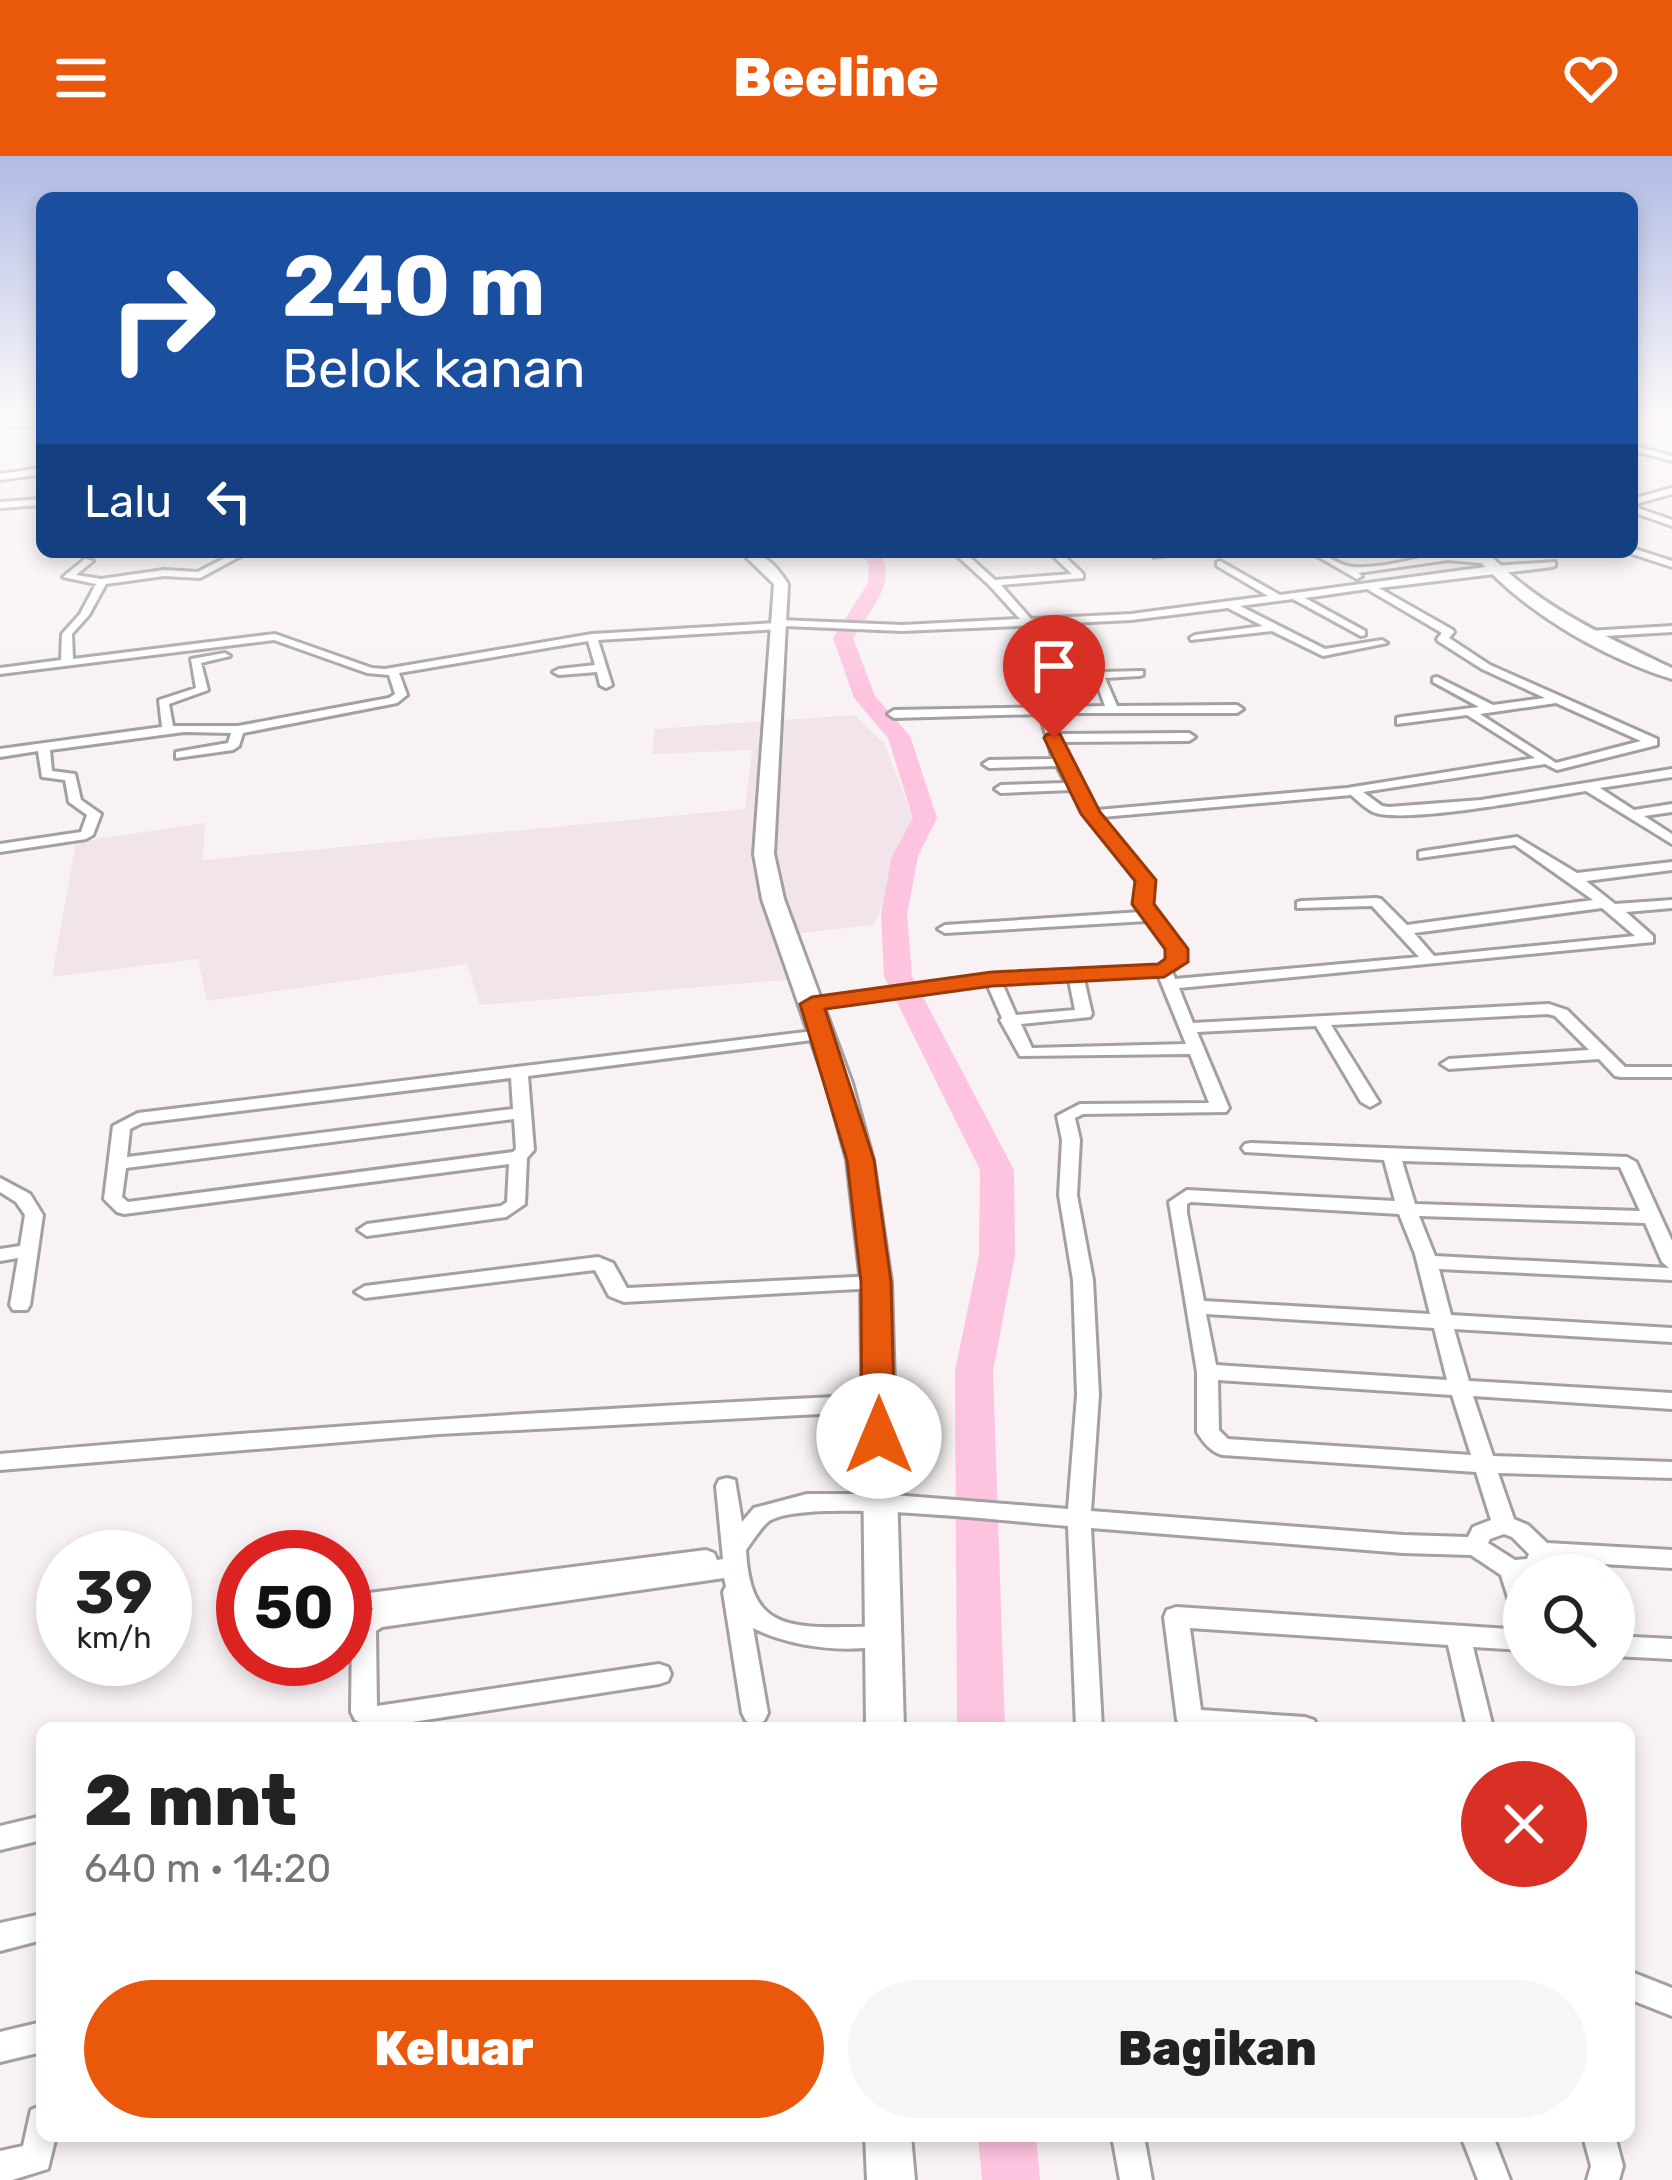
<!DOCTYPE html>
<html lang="id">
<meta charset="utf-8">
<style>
:root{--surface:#fff;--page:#f6f6f6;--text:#222;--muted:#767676;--accent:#ea580c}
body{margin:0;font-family:Rubik,sans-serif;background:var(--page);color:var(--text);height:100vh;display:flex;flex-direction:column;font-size:45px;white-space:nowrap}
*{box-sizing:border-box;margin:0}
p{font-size:39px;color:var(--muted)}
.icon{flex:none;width:66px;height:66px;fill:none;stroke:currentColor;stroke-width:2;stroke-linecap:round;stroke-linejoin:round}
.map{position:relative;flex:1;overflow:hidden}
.side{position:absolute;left:36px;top:1566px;width:1599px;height:420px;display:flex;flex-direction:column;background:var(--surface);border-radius:18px;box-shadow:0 6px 18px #0003}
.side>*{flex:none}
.banner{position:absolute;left:36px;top:36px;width:1602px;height:366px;border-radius:18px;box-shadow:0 6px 18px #0003;background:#1a4fa0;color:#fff;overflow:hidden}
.buttons{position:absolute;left:1503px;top:1398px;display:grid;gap:24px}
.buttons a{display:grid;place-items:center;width:132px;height:132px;border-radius:50%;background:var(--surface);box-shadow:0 6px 18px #0003;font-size:60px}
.speed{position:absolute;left:36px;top:1374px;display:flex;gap:24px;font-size:60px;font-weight:700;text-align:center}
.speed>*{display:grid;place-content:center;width:156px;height:156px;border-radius:50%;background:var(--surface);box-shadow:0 6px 18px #0003;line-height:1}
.speed small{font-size:30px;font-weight:400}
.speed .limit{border:18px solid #d22;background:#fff;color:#111}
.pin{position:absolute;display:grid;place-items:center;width:102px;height:102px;color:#fff;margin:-123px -51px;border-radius:50% 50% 50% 0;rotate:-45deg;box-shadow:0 0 12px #0007}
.pin .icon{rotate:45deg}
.me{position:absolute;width:132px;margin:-66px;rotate:0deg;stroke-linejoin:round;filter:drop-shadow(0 0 9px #0008)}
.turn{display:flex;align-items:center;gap:42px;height:252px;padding:0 48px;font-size:54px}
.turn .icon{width:156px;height:156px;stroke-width:2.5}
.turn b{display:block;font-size:84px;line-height:102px}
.then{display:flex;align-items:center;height:114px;padding:0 48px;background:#0003;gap:24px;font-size:45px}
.round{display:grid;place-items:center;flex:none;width:126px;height:126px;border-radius:63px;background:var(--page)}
.headline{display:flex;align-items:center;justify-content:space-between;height:204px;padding:0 48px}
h1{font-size:72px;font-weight:800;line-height:90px}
.cta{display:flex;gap:24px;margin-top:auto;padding:24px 48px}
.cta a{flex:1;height:138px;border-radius:72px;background:var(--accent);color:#fff;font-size:48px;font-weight:800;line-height:138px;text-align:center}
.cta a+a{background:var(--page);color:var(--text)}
header{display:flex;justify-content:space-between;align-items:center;height:156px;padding:0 48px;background:var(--accent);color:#fff;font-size:54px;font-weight:800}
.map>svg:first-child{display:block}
.built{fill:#f1e4ea}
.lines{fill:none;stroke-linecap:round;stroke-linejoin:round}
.river{fill:#fdc3df;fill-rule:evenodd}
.street-casing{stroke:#a49fa1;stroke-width:6}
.secondary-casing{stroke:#a49fa1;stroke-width:6}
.street{fill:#fff;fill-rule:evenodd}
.secondary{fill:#fff;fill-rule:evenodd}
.route{fill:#ea580c;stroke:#983908;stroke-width:3}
</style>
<header><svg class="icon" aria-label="menu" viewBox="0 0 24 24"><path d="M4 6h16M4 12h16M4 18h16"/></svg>Beeline<svg class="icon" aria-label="heart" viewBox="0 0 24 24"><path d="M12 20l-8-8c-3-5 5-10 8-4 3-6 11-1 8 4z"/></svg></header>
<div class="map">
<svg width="1672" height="2024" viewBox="0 0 1672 2024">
<rect width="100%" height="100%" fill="#f8f2f5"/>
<path class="built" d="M854,559L884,587L916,668L874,769L772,780L787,824L480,849L467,808L207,845L198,803L52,821L76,686L205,667L203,704L745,653L752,594L653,598L654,573Z"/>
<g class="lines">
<g class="river">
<path d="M859,396H878C901,422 868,457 853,482L875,540L910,580L937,662L918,700L907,758L912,820L1014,1014L1015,1099L993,1215L1005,1572H957L955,1215L979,1099L980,1014L884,820L881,758L892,700L913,662L888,582L854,542L833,482L868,427L869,408Z"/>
<path d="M978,1980H1036L1040,2024H982Z"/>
</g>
<defs>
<g id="street">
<path d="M42,267V271L8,270L12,268Z"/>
<path d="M1632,289L1672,300V305L1632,294Z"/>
<path d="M42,312V318L0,324V318Z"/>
<path d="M1672,332V338L1632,349V343Z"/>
<path d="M42,343V349L0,352V346Z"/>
<path d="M1632,350L1672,364V370L1632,356Z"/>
<path d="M1632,392L1672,405V411L1629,397Z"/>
<path d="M236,396H248L200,422L164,420L106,428L89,459L72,478L73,503L275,478L372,512L385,513L592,478L775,467L780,464L902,469L1020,463L989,429L953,396H964L995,424L1072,418L1049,396H1060L1083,418V422L1001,429L1031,463L1131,458L1268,440L1217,410V406L1220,405L1280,439L1493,410L1555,406V410L1552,411L1379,432L1453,474L1454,476L1449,482L1490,509L1657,583V589L1557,614L1545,608L1363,636L1382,650L1389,651L1481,644L1672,613V621L1600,632L1634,654L1672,648V656L1644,660L1672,678V688L1586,635C1548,641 1402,669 1373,656C1365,652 1357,644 1351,639L1102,661L1153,724L1150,749L1183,793L1184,806L1172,815L1175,823L1419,801L1372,750L1297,752V746L1302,745L1376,742L1381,743L1407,769L1593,744L1515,689L1419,702V696L1424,695L1517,681L1577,717L1672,706V714L1586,725L1615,748L1672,744V752L1626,756L1653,780V786L1179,832L1193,867L1549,848L1567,854L1625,911H1672V921H1621L1615,920L1599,903L1449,913L1441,908L1449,903L1589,894L1555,860L1548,858L1331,869L1379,946L1370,951L1361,946L1316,870L1197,876L1229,952L1226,956L1083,958L1075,962L1080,984L1077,1039L1093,1124L1099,1239L1091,1355L1403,1379L1468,1381L1473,1371L1491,1364L1476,1316L1222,1299C1211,1296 1203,1286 1197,1276V1216L1169,1046L1187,1034L1395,1045L1384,1004L1245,996L1242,992L1245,988L1251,987L1627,1001L1636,1006L1672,1085V1124L1439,1113L1451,1159L1672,1172V1186L1454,1173L1469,1225L1672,1237V1253L1473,1240L1493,1300L1672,1306V1322L1498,1317L1514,1363L1528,1369L1547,1387L1672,1394V1412L1549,1405L1543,1418L1524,1419V1467L1515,1464L1501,1419L1471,1399L1403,1397L1091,1372L1102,1572H1076L1068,1370C1014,1366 807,1341 769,1365C761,1371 752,1386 746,1394C750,1471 785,1472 853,1471C866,1471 879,1469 892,1473L895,1480L892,1487C851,1499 791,1491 753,1472L768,1557L764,1565L755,1568L746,1565L742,1557L723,1436L726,1430L724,1422L382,1471L376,1475L377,1550L659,1508L668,1511L671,1518L668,1525L659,1528L373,1572L355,1564L351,1556L352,1471L355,1464L374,1453L369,1451L365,1444L369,1437L706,1394L714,1397L717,1404L723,1403L716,1330L719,1324L727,1322L735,1324L742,1366L754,1352L807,1338H881L1068,1353L1077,1239L1073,1124L1059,1039L1062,984L1057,960L1080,948L1209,947L1190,898L1020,900L1000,864L1002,862L987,828L812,853L804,848L812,843L992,818L1160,810L1168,804L1169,793L1147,765L945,777L938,773L945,769L1141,756L1136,749L1139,724L1086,661L1071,634L1001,637L995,633L1001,629L1066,627L1057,610L989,612L983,608L989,604L1053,603L1040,558L894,562L888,558L894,554L1105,550L1096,525L1039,469L902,475L785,470L780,473L598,484L612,529L606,532L600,529L597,516L559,519L553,516L559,513L595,509L588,485L399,517L407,539L397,547L243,577L239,590L233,594L176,602V596L228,587L231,577L184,576L50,594L52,615L75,618L81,644L101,658L93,679L86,683L0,696V688L81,676L87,659L69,646L65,624L42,621L38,595L0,601V593L162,571L159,544L196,532L191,503L225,497L230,500L201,507L208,534L169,548L173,570H238L389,542L395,538L389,519L367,517L274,484L0,518V512L61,504L62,478L80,458L96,428L63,421L85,403L93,405L76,419L101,423L164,414L198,416ZM1367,433L1442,477L1437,483L1438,485L1482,513L1545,542L1493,549L1437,521L1433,522V526L1479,551L1401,561L1397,562V568L1467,559L1535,602L1347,632L1097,654L1076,622L1059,586L1189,585L1195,581L1189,577L1056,578L1052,557H1237L1243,553L1237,549L1117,550L1105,522L1139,520L1143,519V515L1099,516L1050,468L1131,464L1228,452L1263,470L1195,479L1190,482L1191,484L1272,475L1323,500L1387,487L1382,484L1325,493L1240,450L1293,443L1361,480L1365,479V475L1305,442ZM1556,547L1641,585L1556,607L1480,558ZM1602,752L1635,780L1434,800L1414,777ZM1158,819L1186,888L1032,892L1021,868L1090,861L1092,858L1084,823ZM1069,824L1075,854L1016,859L1002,827ZM1402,1005L1620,1011L1640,1055L1415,1048ZM1191,1046L1399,1058L1415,1098L1430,1158L1204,1145L1187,1057V1048ZM1419,1060L1645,1067L1662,1106L1669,1112L1435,1100ZM1206,1158L1434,1172L1447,1224L1216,1209ZM1218,1224L1452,1239L1471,1299L1228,1283L1219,1274ZM1504,1378L1512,1381L1529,1398L1527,1403L1515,1404L1488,1387L1490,1383Z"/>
<path d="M1158,396H1189L1154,401V397Z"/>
<path d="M1310,396C1327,396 1338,411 1354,411C1397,414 1442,387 1485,404L1480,407L1448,404L1358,417L1362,420L1357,423Z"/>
<path d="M1672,470V476L1588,481L1583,478L1588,475Z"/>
<path d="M822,874L828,876L830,879L828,882L528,920L534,994L527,1002L525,1048L506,1061L367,1080L358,1074L367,1068L501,1050L507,1046L509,1008L124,1058L117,1056L104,1043L113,970L138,957ZM511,922L513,953L127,1001L130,973L142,967ZM514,963L516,993L513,996L128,1046L122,1041L126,1012Z"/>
<path d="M0,1022L30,1038L43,1059L30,1149L27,1154H13L10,1149L18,1102L0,1105V1093L20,1090L25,1059L16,1046L0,1036Z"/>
<path d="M598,1101L613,1107L627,1132L876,1120L886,1126L876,1132L624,1146L609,1140L595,1114L365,1142L355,1136L365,1130Z"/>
<path d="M878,1239L886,1242L889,1247L886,1252L878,1255L439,1278L0,1314V1298C292,1272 585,1252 878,1239Z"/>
<path d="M1176,1451L1524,1474V1494L1473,1491L1493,1572H1467L1448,1489L1190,1472L1201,1554L1305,1561L1314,1564L1318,1572H1182L1177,1564L1164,1461L1167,1454Z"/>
<path d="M1614,1480L1672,1483V1503L1614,1500Z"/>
<path d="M42,1660V1684L0,1694V1670Z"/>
<path d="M42,1758V1784L0,1795V1767Z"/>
<path d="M1629,1815L1672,1832V1860L1629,1843Z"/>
<path d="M42,1866V1896L0,1906V1876Z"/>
<path d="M42,1949V1980H56L48,2013L12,2024H0V1995L23,1990L31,1954Z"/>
<path d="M1112,1980H1144L1152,2024H1120Z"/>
<path d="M1461,1980H1493L1510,2024H1478Z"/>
<path d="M1583,1980H1615L1623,2010L1619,2024H1587L1591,2010Z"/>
</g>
<g id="secondary">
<path d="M741,396C764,396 776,409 788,428L774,698L784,743L852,927L873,1004L891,1126L904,1572H866L861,1126L847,1004L826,927L762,743L754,698L774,428Z"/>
<path d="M1472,396H1487C1539,451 1605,480 1672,512V523C1600,500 1520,454 1472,396Z"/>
<path d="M865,1980H911L915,2024H867Z"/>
</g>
</defs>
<use href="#street" class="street-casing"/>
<use href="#secondary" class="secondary-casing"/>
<use href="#street" class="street"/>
<use href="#secondary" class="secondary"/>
</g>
<linearGradient id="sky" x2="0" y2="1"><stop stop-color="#b0bae4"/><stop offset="0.48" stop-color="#fcf9fa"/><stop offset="1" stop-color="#fcf9fa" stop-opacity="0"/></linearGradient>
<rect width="1672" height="542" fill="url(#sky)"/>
<path class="route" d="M1047,578H1060L1100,656L1156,724L1154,748L1188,793V806L1164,821L992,830L825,853L874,1004L891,1126L895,1280L890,1289H867L862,1280L861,1126L847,1004L800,848L812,841L992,816L1158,808L1165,803V793L1132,748L1135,725L1081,658L1044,582Z"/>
</svg>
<div class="buttons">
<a><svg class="icon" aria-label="search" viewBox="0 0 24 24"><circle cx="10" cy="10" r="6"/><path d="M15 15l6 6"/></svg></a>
</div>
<div class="speed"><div>39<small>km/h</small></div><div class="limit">50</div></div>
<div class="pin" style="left:1054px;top:582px;background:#d93025"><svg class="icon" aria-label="arrive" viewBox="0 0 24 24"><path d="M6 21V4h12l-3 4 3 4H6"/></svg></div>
<svg class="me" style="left:879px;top:1280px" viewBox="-20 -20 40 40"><circle r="19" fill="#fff"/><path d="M0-13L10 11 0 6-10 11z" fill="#ea580c"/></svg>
<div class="banner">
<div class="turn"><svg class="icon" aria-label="right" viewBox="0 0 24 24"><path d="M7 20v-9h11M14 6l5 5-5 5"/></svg><div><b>240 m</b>Belok kanan</div></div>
<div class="then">Lalu<svg class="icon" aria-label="left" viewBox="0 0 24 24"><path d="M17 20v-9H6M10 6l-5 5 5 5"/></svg></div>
</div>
<section class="side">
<div class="headline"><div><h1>2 mnt</h1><p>640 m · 14:20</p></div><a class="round" style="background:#d93025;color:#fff"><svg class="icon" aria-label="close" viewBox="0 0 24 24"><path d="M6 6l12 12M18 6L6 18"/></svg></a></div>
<div class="cta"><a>Keluar</a><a>Bagikan</a></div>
</section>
</div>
